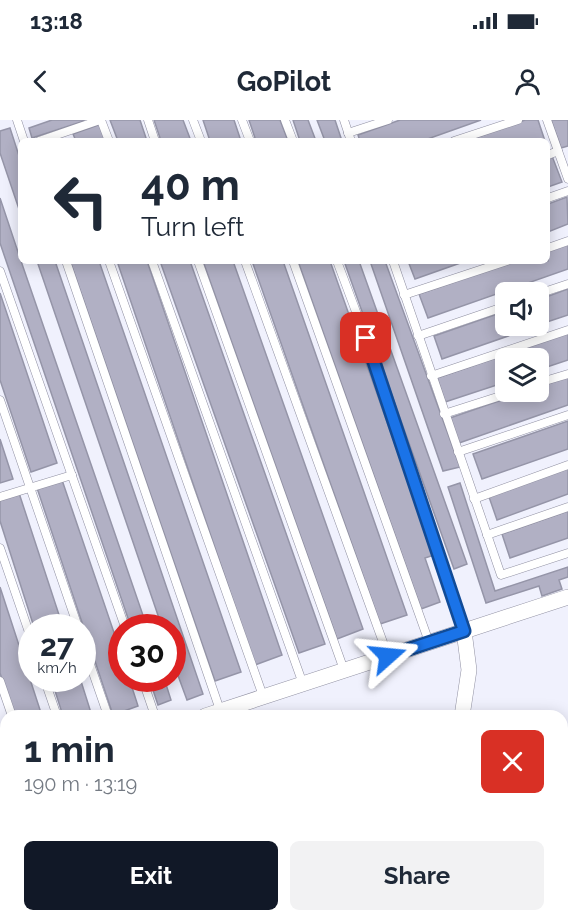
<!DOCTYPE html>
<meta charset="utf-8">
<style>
:root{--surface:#fff;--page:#f2f2f3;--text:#1f2937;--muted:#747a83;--accent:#111827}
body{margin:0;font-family:Raleway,sans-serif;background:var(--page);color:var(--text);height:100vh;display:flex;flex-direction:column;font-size:22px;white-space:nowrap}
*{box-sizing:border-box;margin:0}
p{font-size:20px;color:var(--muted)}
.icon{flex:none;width:33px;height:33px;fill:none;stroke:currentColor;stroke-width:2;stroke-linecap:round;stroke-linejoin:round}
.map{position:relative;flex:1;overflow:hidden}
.panel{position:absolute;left:0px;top:590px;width:568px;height:212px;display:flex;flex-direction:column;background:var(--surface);border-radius:18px 18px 0 0;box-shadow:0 3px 15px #0003}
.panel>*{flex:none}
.hud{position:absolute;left:18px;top:18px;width:532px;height:126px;border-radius:9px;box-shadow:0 3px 15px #0003;background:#fff;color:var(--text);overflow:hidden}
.controls{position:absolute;left:495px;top:162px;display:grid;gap:12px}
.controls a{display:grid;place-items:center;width:54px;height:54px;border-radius:9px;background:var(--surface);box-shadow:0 3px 15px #0003;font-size:30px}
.speed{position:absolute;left:18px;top:494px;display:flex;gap:12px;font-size:30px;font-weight:700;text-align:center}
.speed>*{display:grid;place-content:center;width:78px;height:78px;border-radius:50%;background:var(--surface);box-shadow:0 3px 15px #0003;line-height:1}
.speed small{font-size:15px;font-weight:400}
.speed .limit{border:9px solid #d22;background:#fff;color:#111}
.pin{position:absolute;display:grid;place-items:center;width:51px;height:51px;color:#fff;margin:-26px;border-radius:12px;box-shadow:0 3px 9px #0006}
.me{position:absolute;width:66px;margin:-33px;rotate:72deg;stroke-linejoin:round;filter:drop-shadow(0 0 4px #0008)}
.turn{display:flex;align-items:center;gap:21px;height:126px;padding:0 24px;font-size:27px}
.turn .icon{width:78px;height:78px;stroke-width:2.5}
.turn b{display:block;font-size:42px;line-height:51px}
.round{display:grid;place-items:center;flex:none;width:63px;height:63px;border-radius:9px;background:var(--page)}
.summary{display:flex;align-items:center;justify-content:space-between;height:102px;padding:0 24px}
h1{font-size:36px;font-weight:700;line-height:45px}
.primary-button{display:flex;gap:12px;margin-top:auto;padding:12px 24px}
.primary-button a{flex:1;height:69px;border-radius:9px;background:var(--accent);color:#fff;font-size:24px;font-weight:700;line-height:69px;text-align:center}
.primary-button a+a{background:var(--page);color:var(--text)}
.status{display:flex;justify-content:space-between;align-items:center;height:42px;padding:0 30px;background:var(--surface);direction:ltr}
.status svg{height:16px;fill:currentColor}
header{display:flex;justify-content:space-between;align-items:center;height:78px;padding:0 24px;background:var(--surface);font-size:27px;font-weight:700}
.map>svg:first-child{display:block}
.building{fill:#b1b0c4;stroke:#9595a8;stroke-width:1.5}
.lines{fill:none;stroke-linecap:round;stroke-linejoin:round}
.service-casing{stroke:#8f8fa1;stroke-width:9}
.minor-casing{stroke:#8f8fa1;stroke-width:16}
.service{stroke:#fff;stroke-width:8}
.minor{stroke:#fff;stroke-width:15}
.route-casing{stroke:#114b97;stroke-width:15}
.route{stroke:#1a73e8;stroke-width:10}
</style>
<div class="status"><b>13:18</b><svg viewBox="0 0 49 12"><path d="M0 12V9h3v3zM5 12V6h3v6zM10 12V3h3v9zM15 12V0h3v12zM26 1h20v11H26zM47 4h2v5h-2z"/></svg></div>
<header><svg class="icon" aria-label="back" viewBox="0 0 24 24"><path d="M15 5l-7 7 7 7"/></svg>GoPilot<svg class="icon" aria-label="person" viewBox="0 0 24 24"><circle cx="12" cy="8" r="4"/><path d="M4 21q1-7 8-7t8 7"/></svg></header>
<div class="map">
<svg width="568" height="800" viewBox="0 0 568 800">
<rect width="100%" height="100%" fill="#f0f1fd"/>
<g class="building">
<path d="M52,0H84V1L32,18L29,8Z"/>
<path d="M110,0H140L147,21H118Z"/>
<path d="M154,0H183L191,21H161Z"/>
<path d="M203,0H234L241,21H210Z"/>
<path d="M249,0H280L288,21H256Z"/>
<path d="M293,0H308L316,21H300Z"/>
<path d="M317,0H335L342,21H325Z"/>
<path d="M400,0H481L422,21H360L358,15Z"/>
<path d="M525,0H538L545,21H466Z"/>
<path d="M551,0H568V26L561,28Z"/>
<path d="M101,4L106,21H76L73,14Z"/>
<path d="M10,8L21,42V95L0,33V11Z"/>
<path d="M552,36L562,62L548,67V37Z"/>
<path d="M567,77L568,104L548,112V84Z"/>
<path d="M0,78L21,141L147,507H131L0,123Z"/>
<path d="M568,123V149L428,198L419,174L515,141H548V130Z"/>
<path d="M37,141H55L203,574L187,580L172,539V507H162Z"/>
<path d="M70,141H99L241,552L215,561Z"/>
<path d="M117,141H147L282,535L255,545Z"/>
<path d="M160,141H190L325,524L299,533Z"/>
<path d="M203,141H233L363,509L337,519Z"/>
<path d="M252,141H283L407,495L380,504Z"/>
<path d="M298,141H330L434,435L425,438L440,482L421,489Z"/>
<path d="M344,141H359L467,444L454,449Z"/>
<path d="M370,141H385L460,347L443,351Z"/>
<path d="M408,141H466L415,159Z"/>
<path d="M568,169V195L538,205V180Z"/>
<path d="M0,173L57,343L31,352L0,260Z"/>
<path d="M506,191V206H537L442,239L434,216Z"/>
<path d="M568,213V240L538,250V238H506V262L445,282L437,258Z"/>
<path d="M568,257V285L459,323L450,298L525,272H538V267Z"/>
<path d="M568,301V329L482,359L473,334Z"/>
<path d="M0,319L13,359L0,363Z"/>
<path d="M568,345V374L497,400L488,374Z"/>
<path d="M62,360L122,536V558H129L138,586L113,595L37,368Z"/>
<path d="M460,363L495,471L568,447V457L559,460L562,469L542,476L539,466L486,483L448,367Z"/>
<path d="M19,373L63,507H34L0,401V379Z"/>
<path d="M568,391V418L510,438L502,414Z"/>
<path d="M0,467L42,596H14L0,553Z"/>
<path d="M51,558H80L92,596H63Z"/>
<path d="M149,558H164L171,580L158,585Z"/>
</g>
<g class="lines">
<defs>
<g id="service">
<path d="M17,0L24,21"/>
<path d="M101,0L109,21"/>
<path d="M148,0L155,21"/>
<path d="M193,0L201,21"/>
<path d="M242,0L250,21"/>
<path d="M285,0L293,21"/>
<path d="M344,0L351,21"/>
<path d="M547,0L568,59"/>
<path d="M348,13L388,0"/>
<path d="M39,21L100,0"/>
<path d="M454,21L518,0"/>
<path d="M548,35L558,31"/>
<path d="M548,78L568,71"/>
<path d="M548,128L568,121"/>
<path d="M66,141L220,590"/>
<path d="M109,141L263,576"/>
<path d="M152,141L303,564"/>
<path d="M198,141L344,550"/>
<path d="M245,141L388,536"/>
<path d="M293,141L429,522"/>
<path d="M337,141L373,237L464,511"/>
<path d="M393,141L501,455L568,433"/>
<path d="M0,151L125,507"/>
<path d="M538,174L568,164"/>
<path d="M404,175L507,141"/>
<path d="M418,216L506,186"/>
<path d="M431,256L568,210"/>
<path d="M538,263L568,254"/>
<path d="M0,280L78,507"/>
<path d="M444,294L513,272"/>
<path d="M458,332L568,295"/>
<path d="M0,377L72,355"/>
<path d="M474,379L568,345"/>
<path d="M487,415L568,387"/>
<path d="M0,428L32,521"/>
<path d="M82,521L108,596"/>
<path d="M44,558L57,596"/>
<path d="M142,558L155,596"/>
<path d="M0,561L12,596"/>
</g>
<g id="minor">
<path d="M205,596L568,477"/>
<path d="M462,596L469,550L464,511"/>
<path d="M0,653L6,651"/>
<path d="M445,795L446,800"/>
</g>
</defs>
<use href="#service" class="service-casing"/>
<use href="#minor" class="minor-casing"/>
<use href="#service" class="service"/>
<use href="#minor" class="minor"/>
</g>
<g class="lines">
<defs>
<path id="route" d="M366,218L464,511L388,536"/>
</defs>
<use href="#route" class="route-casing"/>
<use href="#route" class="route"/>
</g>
</svg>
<div class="controls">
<a><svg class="icon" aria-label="sound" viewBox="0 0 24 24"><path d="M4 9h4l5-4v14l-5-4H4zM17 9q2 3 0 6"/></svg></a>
<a><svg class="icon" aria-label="layers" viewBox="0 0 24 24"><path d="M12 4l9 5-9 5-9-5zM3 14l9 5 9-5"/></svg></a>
</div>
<div class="speed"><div>27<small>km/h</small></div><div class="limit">30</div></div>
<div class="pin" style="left:366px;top:218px;background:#d93025"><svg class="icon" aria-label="arrive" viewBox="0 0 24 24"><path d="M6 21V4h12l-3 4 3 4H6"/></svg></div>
<svg class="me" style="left:388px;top:536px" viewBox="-20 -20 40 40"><path d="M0-17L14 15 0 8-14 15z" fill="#1a73e8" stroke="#fff" stroke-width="4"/></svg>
<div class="hud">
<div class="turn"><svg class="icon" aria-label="left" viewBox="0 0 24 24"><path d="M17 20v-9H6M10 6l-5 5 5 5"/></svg><div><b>40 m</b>Turn left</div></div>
</div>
<section class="panel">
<div class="summary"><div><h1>1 min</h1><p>190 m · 13:19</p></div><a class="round" style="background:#d93025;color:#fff"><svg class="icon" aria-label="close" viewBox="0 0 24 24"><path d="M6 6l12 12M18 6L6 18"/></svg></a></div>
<div class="primary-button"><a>Exit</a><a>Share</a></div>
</section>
</div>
